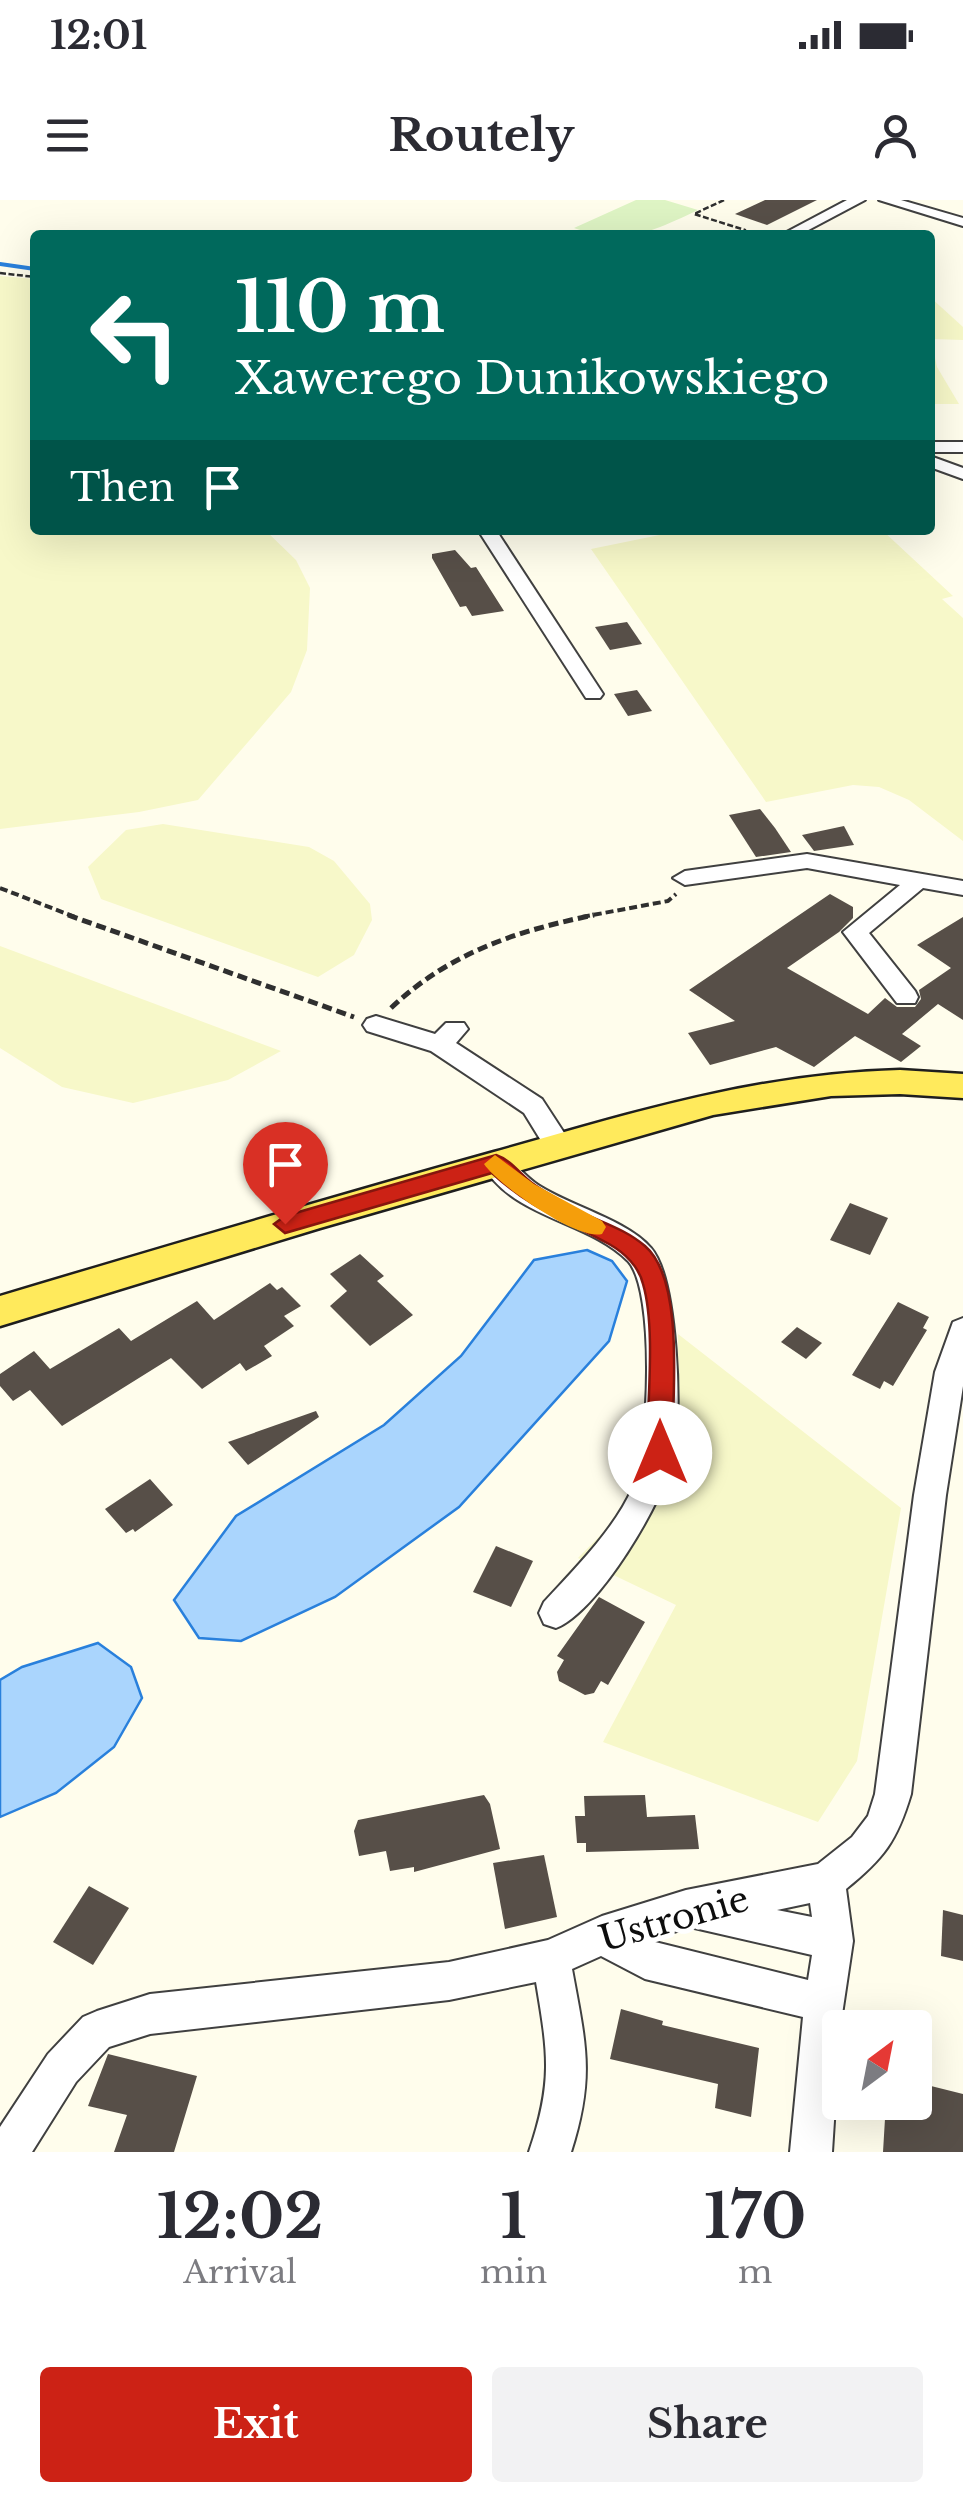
<!DOCTYPE html>
<style>
:root{--surface:#fff;--page:#f2f2f3;--text:#2b2b33;--muted:#7c7c81;--accent:#cc2215}
body{margin:0;font-family:"Libre Baskerville",serif;background:var(--page);color:var(--text);height:100vh;display:flex;flex-direction:column;font-size:38px;white-space:nowrap}
*{box-sizing:border-box;margin:0}
p{font-size:32px;color:var(--muted)}
.icon{flex:none;width:55px;height:55px;fill:none;stroke:currentColor;stroke-width:2;stroke-linecap:round;stroke-linejoin:round}
.map{position:relative;height:1952px;overflow:hidden}
.side{display:flex;flex-direction:column;background:var(--surface);flex:1}
.side>*{flex:none}
.banner{position:absolute;left:30px;top:30px;width:905px;height:305px;border-radius:10px;box-shadow:0 10px 40px #0002;background:#00695c;color:#fff;overflow:hidden}
.needle{width:65px;rotate:32deg}
.buttons{position:absolute;left:822px;top:1810px;display:grid;gap:20px}
.buttons a{display:grid;place-items:center;width:110px;height:110px;border-radius:10px;background:var(--surface);box-shadow:0 10px 40px #0002;font-size:50px}
.pin{position:absolute;display:grid;place-items:center;width:85px;height:85px;color:#fff;margin:-102px -42px;border-radius:50% 50% 50% 0;rotate:-45deg;box-shadow:0 0 10px #0007}
.pin .icon{rotate:45deg}
.me{position:absolute;width:110px;margin:-55px;rotate:0deg;stroke-linejoin:round;filter:drop-shadow(0 0 8px #0008)}
.turn{display:flex;align-items:center;gap:35px;height:210px;padding:0 40px;font-size:45px}
.turn .icon{width:130px;height:130px;stroke-width:2.5}
.turn b{display:block;font-size:70px;line-height:85px}
.then{display:flex;align-items:center;height:95px;padding:0 40px;background:#0003;gap:20px;font-size:38px}
.eta{display:flex;justify-content:space-evenly;align-items:center;height:170px;text-align:center}
.eta b{font-size:60px;font-weight:700;line-height:70px}
.action{display:flex;gap:20px;margin-top:auto;padding:20px 40px}
.action a{flex:1;height:115px;border-radius:10px;background:var(--accent);color:#fff;font-size:40px;font-weight:700;line-height:115px;text-align:center}
.action a+a{background:var(--page);color:var(--text)}
.status{display:flex;justify-content:space-between;align-items:center;height:70px;padding:0 50px;background:var(--surface);direction:ltr}
.status svg{height:28px;fill:currentColor}
header{display:flex;justify-content:space-between;align-items:center;height:130px;padding:0 40px;background:var(--surface);font-size:45px;font-weight:700}
.map>svg:first-child{display:block}
.farmland{fill:#f7f8c9}
.pitch{fill:#def4c4}
.water{fill:#aad5fd;stroke:#2980dc;stroke-width:2.5}
.lines{fill:none;stroke-linecap:round;stroke-linejoin:round}
.stream{stroke:#2980dc;stroke-width:4}
.building{fill:#574f48}
.minor-casing{stroke:#404040;stroke-width:4}
.major-casing{stroke:#1e1e1e;stroke-width:5}
.path-far2{stroke:#2f2f2f;stroke-width:2.5;stroke-dasharray:6 2.5;stroke-linecap:butt}
.path-far1{stroke:#2f2f2f;stroke-width:4;stroke-dasharray:8 4;stroke-linecap:butt}
.path{stroke:#2f2f2f;stroke-width:5;stroke-dasharray:10 5;stroke-linecap:butt}
.minor{fill:#fff;fill-rule:evenodd}
.major{fill:#ffea5c;fill-rule:evenodd}
.route{fill:#cc2215;stroke:#85160e;stroke-width:2.5}
.slow{fill:#f59e0b}
.labels{text-anchor:middle;stroke-width:10;stroke-linejoin:round;paint-order:stroke}
.near-street-label{font-size:35px;fill:#0d0d0d;stroke:#fff}
</style>
<div class="status"><b>12:01</b><svg viewBox="0 0 49 12"><path d="M0 12V9h3v3zM5 12V6h3v6zM10 12V3h3v9zM15 12V0h3v12zM26 1h20v11H26zM47 4h2v5h-2z"/></svg></div>
<header><svg class="icon" aria-label="menu" viewBox="0 0 24 24"><path d="M4 6h16M4 12h16M4 18h16"/></svg>Routely<svg class="icon" aria-label="person" viewBox="0 0 24 24"><circle cx="12" cy="8" r="4"/><path d="M4 21q1-7 8-7t8 7"/></svg></header>
<div class="map">
<svg width="963" height="1952" viewBox="0 0 963 1952">
<rect width="100%" height="100%" fill="#fffdec"/>
<g class="farmland">
<path d="M0,76L35,79V330H265L296,360L310,388L307,450L291,492L198,600L139,612L0,629Z"/>
<path d="M930,97L963,127V140L931,139L937,167L959,204H930Z"/>
<path d="M684,330H882L953,396L942,399L963,418V641L909,600L879,587L853,585L766,602L591,349Z"/>
<path d="M163,624L309,647L334,661L370,704L372,720L354,755L318,777L101,699L88,667L126,630Z"/>
<path d="M0,746L281,851L228,880L133,903L62,887L0,848Z"/>
<path d="M678,1134L901,1308L857,1561L818,1622L603,1542L676,1405L578,1358L657,1278L678,1215Z"/>
</g>
<path class="pitch" d="M636,0H665L698,10C652,32 625,45 574,28Z"/>
<g class="water">
<path d="M587,1050L612,1061L627,1081L609,1141L459,1307L335,1397L241,1441L199,1438L174,1400L236,1316L384,1225L461,1156L534,1060Z"/>
<path d="M98,1443L131,1467L142,1498L114,1547L56,1593L0,1617V1480L22,1467Z"/>
</g>
<g class="lines">
<path class="stream" d="M0,64L35,69"/>
</g>
<g class="building">
<path d="M765,0H817L767,25L735,14Z"/>
<path d="M455,350L471,368L476,367L504,411L472,416L466,406L460,407L432,358V354Z"/>
<path d="M627,422L642,444L610,450L595,427Z"/>
<path d="M637,490L652,511L628,516L614,494Z"/>
<path d="M760,609L775,628L791,652L756,657L729,615Z"/>
<path d="M844,626L854,645L814,651L802,635Z"/>
<path d="M830,694L853,707V718L839,732L787,768L868,814L885,798L897,807H915L921,799L919,790L951,768L917,745L963,717V820L938,804L902,834L921,846L901,862L855,836L814,867L776,847L710,865L688,833L735,821L689,790Z"/>
<path d="M850,1003L888,1018L870,1055L830,1040Z"/>
<path d="M360,1054L384,1076L377,1081L413,1115L370,1146L330,1106L347,1091L330,1074Z"/>
<path d="M270,1083L277,1090L282,1087L301,1106L284,1116L294,1126L264,1146L272,1156L246,1171L240,1163L202,1189L171,1158L62,1226L30,1190L13,1201L0,1186V1174L34,1151L50,1169L119,1128L131,1141L197,1101L214,1120Z"/>
<path d="M898,1102L929,1117L923,1128L927,1130L893,1186L884,1181L880,1189L852,1175Z"/>
<path d="M797,1127L822,1143L806,1159L781,1142Z"/>
<path d="M316,1211L319,1217L248,1265L228,1242Z"/>
<path d="M150,1279L173,1305L135,1332L133,1329L126,1333L105,1309Z"/>
<path d="M496,1346L533,1361L511,1407L473,1392Z"/>
<path d="M599,1397L645,1422L608,1485L601,1481L594,1493L585,1495L559,1481L557,1472L564,1460L557,1456Z"/>
<path d="M484,1595L490,1604L500,1649L414,1672V1667L390,1671L386,1651L359,1656L354,1631L358,1620Z"/>
<path d="M645,1595L647,1617L695,1615L699,1649L586,1652V1643H577L575,1616H585L584,1596Z"/>
<path d="M544,1655L557,1717L505,1729L493,1663Z"/>
<path d="M89,1686L129,1708L93,1765L53,1742Z"/>
<path d="M943,1710L963,1715V1761L941,1756Z"/>
<path d="M621,1809L663,1821L662,1825L759,1848L751,1917L715,1908L718,1884L610,1859Z"/>
<path d="M108,1854L197,1876L174,1952H114L127,1915L88,1906Z"/>
<path d="M915,1882L963,1894V1952H883L886,1902H915Z"/>
</g>
<g class="lines">
<defs>
<g id="minor">
<path d="M847,0H865L799,35H781Z"/>
<path d="M879,0H901L963,18V26Z"/>
<rect x="930" y="242" width="33" height="10"/>
<path d="M930,256L963,268V279L930,267Z"/>
<path d="M478,330H496L603,494L600,498H586Z"/>
<path d="M807,654L963,681V695L923,688L869,733L915,791L918,797L915,803H897L843,732L900,685L807,668L685,685L673,678L685,671Z"/>
<path d="M376,816L435,834L446,823H464L468,829L456,843L542,899L572,945L568,952H548L524,913L431,851L367,831L363,825L367,819Z"/>
<path d="M496,954C513,959 523,975 538,985C570,1006 627,1020 651,1048C678,1079 682,1216 674,1256C664,1301 598,1412 556,1428L544,1424L539,1413L544,1402C576,1367 614,1330 633,1287C649,1249 656,1091 628,1061C587,1020 513,1019 482,964L486,957Z"/>
<path d="M963,1118V1186L946,1295L911,1594C897,1641 884,1658 846,1689L853,1741L840,1828L832,1952H790L803,1817L645,1779L601,1756L572,1769C586,1845 595,1877 571,1952H529C553,1882 548,1853 536,1782L449,1800L150,1834L109,1847L76,1882L32,1952H0V1927L48,1854L83,1817L97,1811L150,1794L449,1762L548,1740L602,1716L686,1690L818,1664L852,1637L868,1616L875,1594L914,1295L935,1172L953,1122ZM810,1703L812,1717L777,1710ZM690,1727L812,1755L808,1780L647,1740Z"/>
</g>
<path id="major" d="M900,870L963,874V898L900,894L831,896L713,915L320,1028L0,1126V1096C164,1047 329,998 494,952C633,913 754,874 900,870Z"/>
</defs>
<use href="#minor" class="minor-casing"/>
<use href="#major" class="major-casing"/>
<g class="path-far2">
<path d="M724,0L694,14L745,30L743,35"/>
<path d="M0,73L35,77"/>
</g>
<g class="path-far1">
<path d="M0,688L75,717"/>
<path d="M582,717L668,701L676,694"/>
</g>
<g class="path">
<path d="M68,715L354,817"/>
<path d="M391,808C449,753 516,731 594,715"/>
</g>
<use href="#minor" class="minor"/>
<use href="#major" class="major"/>
</g>
<path class="route" d="M496,955C511,960 520,974 532,983C544,992 558,999 571,1007C596,1021 623,1027 645,1046C686,1081 672,1202 672,1253L669,1261L660,1264L650,1261L647,1253C647,1206 656,1128 643,1084C639,1067 625,1053 609,1044C564,1019 532,1010 492,973L285,1033L274,1024L285,1016Z"/>
<path class="slow" d="M495,955L534,984L602,1021L606,1027L602,1034C578,1041 498,985 484,964Z"/>
<g class="labels">
<g class="near-street-label">
<text transform="translate(674 1719) rotate(-16)" y="12">Ustronie</text>
</g>
</g>
</svg>
<div class="buttons">
<a><svg class="needle" viewBox="-14 -14 28 28"><path d="M0-13l5 13h-10z" fill="#e53935"/><path d="M0 13l5-13h-10z" fill="#7c7c81"/></svg></a>
</div>
<div class="pin" style="left:285px;top:1024px;background:#d93025"><svg class="icon" aria-label="arrive" viewBox="0 0 24 24"><path d="M6 21V4h12l-3 4 3 4H6"/></svg></div>
<svg class="me" style="left:660px;top:1253px" viewBox="-20 -20 40 40"><circle r="19" fill="#fff"/><path d="M0-13L10 11 0 6-10 11z" fill="#cc2215"/></svg>
<div class="banner">
<div class="turn"><svg class="icon" aria-label="left" viewBox="0 0 24 24"><path d="M17 20v-9H6M10 6l-5 5 5 5"/></svg><div><b>110 m</b>Xawerego Dunikowskiego</div></div>
<div class="then">Then<svg class="icon" aria-label="arrive" viewBox="0 0 24 24"><path d="M6 21V4h12l-3 4 3 4H6"/></svg></div>
</div>
</div>
<section class="side">
<div class="eta">
<div><b>12:02</b><p>Arrival</p></div>
<div><b>1</b><p>min</p></div>
<div><b>170</b><p>m</p></div>
</div>
<div class="action"><a>Exit</a><a>Share</a></div>
</section>
